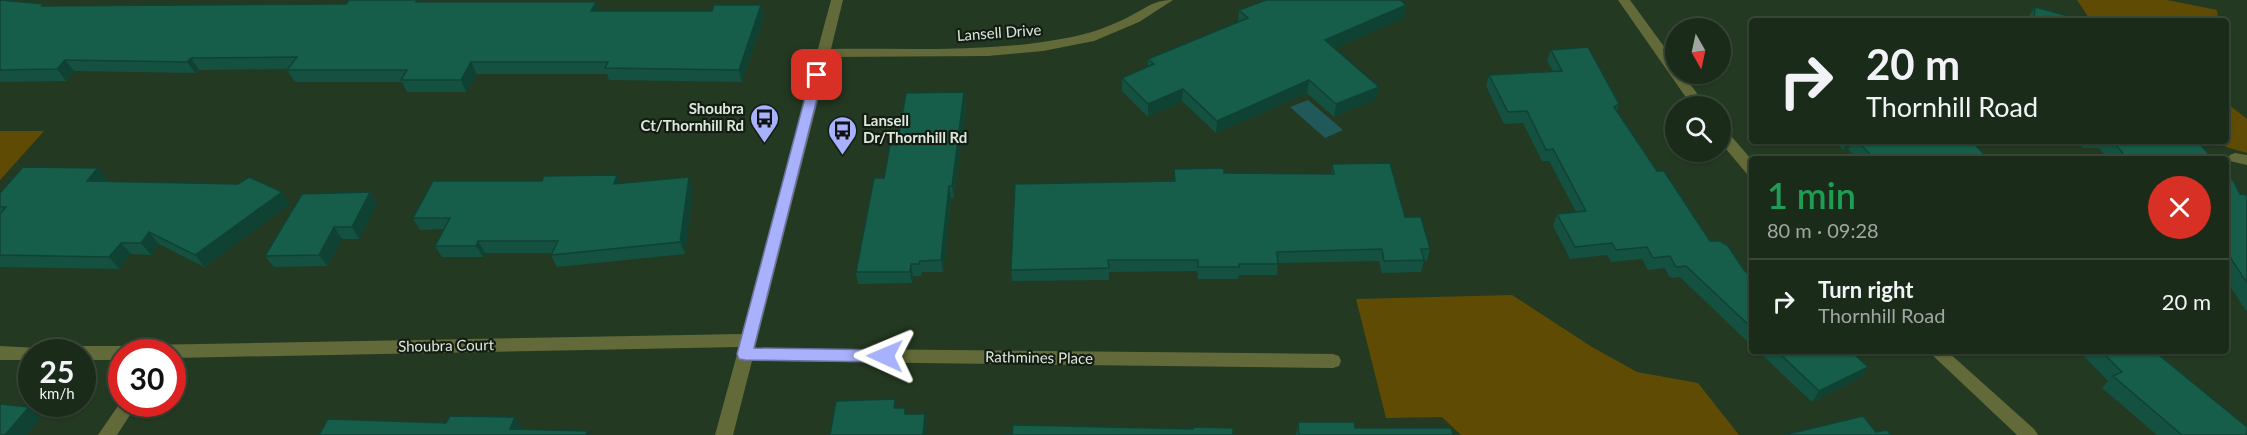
<!DOCTYPE html>
<meta charset="utf-8">
<style>
:root{--surface:#1b2b1a;--page:#243323;--text:#f1f3f6;--muted:#a0a7a2;--line:#394739}
body{margin:0;font-family:Lato,sans-serif;background:var(--page);color:var(--text);height:100vh;display:flex;flex-direction:column;font-size:22px;white-space:nowrap}
*{box-sizing:border-box;margin:0}
p{font-size:20px;color:var(--muted)}
.icon{flex:none;width:33px;height:33px;fill:none;stroke:currentColor;stroke-width:2;stroke-linecap:round;stroke-linejoin:round}
.map{position:relative;flex:1;overflow:hidden}
.sheet{position:absolute;left:1749px;top:156px;width:480px;height:198px;display:flex;flex-direction:column;background:var(--surface);border-radius:6px;box-shadow:0 2px 4px #0004,0 0 0 2px var(--line)}
.sheet>*{flex:none}
.guide{position:absolute;left:1749px;top:18px;width:480px;height:126px;border-radius:6px;box-shadow:0 2px 4px #0004,0 0 0 2px var(--line);background:#1b2b1a;color:var(--text);overflow:hidden}
.needle{width:39px;rotate:171deg}
.controls{position:absolute;left:1665px;top:18px;display:grid;gap:12px}
.controls a{display:grid;place-items:center;width:66px;height:66px;border-radius:50%;background:var(--surface);box-shadow:0 2px 4px #0004,0 0 0 2px var(--line);font-size:30px}
.speed{position:absolute;left:18px;top:339px;display:flex;gap:12px;font-size:30px;font-weight:700;text-align:center}
.speed>*{display:grid;place-content:center;width:78px;height:78px;border-radius:50%;background:var(--surface);box-shadow:0 2px 4px #0004,0 0 0 2px var(--line);line-height:1}
.speed small{font-size:15px;font-weight:400}
.speed .limit{border:9px solid #d22;background:#fff;color:#111}
.pin{position:absolute;display:grid;place-items:center;width:51px;height:51px;color:#fff;margin:-26px;border-radius:12px;box-shadow:0 3px 9px #0006}
.me{position:absolute;width:66px;margin:-33px;rotate:271deg;stroke-linejoin:round;filter:drop-shadow(0 0 4px #0008)}
.turn{display:flex;align-items:center;gap:21px;height:126px;padding:0 18px;font-size:27px}
.turn .icon{width:78px;height:78px;stroke-width:2.5}
.turn b{display:block;font-size:42px;line-height:51px}
.round{display:grid;place-items:center;flex:none;width:63px;height:63px;border-radius:32px;background:var(--page)}
.headline{display:flex;align-items:center;justify-content:space-between;height:102px;padding:0 18px}
h1{font-size:36px;font-weight:600;line-height:45px;color:#1e9e55}
ul{padding:0;list-style:none}
li{display:flex;align-items:center;gap:18px;height:84px;padding:0 18px;border-top:2px solid var(--line)}
li div{flex:1}
li b{display:block;font-size:22px}
li em{font-style:normal}
.map>svg:first-child{display:block}
.green{fill:#604b05}
.water{fill:#215859}
.lines{fill:none;stroke-linecap:round;stroke-linejoin:round}
.minor{fill:#636a3a;fill-rule:evenodd}
.wall{fill:#145140}
.shaded-wall{fill:#104234}
.building{fill:#175e4a;stroke:#104234;stroke-width:1.5}
.route{fill:#a7b1fc;stroke:#6d73a4;stroke-width:1.5}
.labels{text-anchor:middle;stroke-width:4.5;stroke-linejoin:round;paint-order:stroke}
.street-label{font-size:15px;fill:#dbe8da;stroke:#141d13}
.poi-label{font-size:15px;font-weight:bold;fill:#dbe8da;stroke:#141d13;text-anchor:end}
</style>
<div class="map">
<svg width="2247" height="435" viewBox="0 0 2247 435">
<rect width="100%" height="100%" fill="#243922"/>
<g class="green">
<path d="M2077,0H2167L2217,10L2218,21H2091Z"/>
<path d="M2226,84L2229,105L2247,119V153L2226,147L2220,141H2226Z"/>
<path d="M0,131H44L0,180Z"/>
<path d="M1512,295L1592,347L1637,372L1698,383L1739,435H1461L1442,417L1386,418L1356,299Z"/>
</g>
<path class="water" d="M1308,100L1343,130L1325,138L1290,107Z"/>
<g class="lines">
<g class="minor">
<path d="M831,0H843L831,49C911,48 993,53 1072,37C1092,33 1114,25 1132,15C1148,7 1154,0 1173,0L1139,22L1094,41L1043,51L988,56L829,57L755,348L1333,354L1339,356L1341,361L1339,366L1333,368L752,361L733,435H715L739,347L172,358V352H136L138,347L144,345L742,334Z"/>
<path d="M1618,0H1630L1676,63V74H1683L1706,106H1692Z"/>
<path d="M1720,127L1725,129L1752,160V175L1747,174L1720,142Z"/>
<path d="M2235,153L2247,155V165L2230,161L2228,158L2230,155Z"/>
<path d="M0,346L38,348L40,352H32V360H0Z"/>
<path d="M82,346H122L128,348L130,352H122V360H82V352H74L76,348Z"/>
<path d="M1928,351H1947L2035,430L2038,435H2017Z"/>
<path d="M122,400V404H137L117,435H98Z"/>
</g>
</g>
<g class="wall">
<path d="M0,0L46,6L346,4L349,0H418L419,2H596L599,11H712L761,5L764,17L742,82L609,80L607,74H477L466,92H407L402,82H295L287,70L288,69L199,70L195,73L74,71L66,81L0,82Z"/>
<path d="M1406,5L1404,18L1335,48L1379,87L1376,99L1334,117L1307,93L1216,133L1182,101L1148,117L1122,91V78L1148,67V59L1238,22L1239,10Z"/>
<path d="M2035,7L2087,21H2027V19Z"/>
<path d="M1551,50L1619,104L1617,110L1657,171L1710,241L1752,277V346L1680,277L1670,278L1665,268L1648,270L1642,259L1611,262L1607,255L1570,259L1553,226L1557,214L1576,212L1549,161H1542L1523,123L1504,124L1486,86L1489,75L1553,71L1547,61Z"/>
<path d="M964,92L966,104L954,198H951L943,272H922L921,276H913L912,283L858,284L856,272L897,145Z"/>
<path d="M1835,141H1971L1989,159H1857L1848,149L1843,150Z"/>
<path d="M2077,141H2197L2213,159H2108L2099,148H2083Z"/>
<path d="M1332,164L1405,217L1430,249L1427,261H1424L1421,272L1382,273L1379,261L1278,263L1277,275H1239L1238,279H1198L1197,271L1109,272V280L1012,281L1011,270L1174,181V169L1224,173L1331,174Z"/>
<path d="M2226,173L2240,194L2247,195V312L2226,280Z"/>
<path d="M617,175L620,184L693,189L685,254L557,267L551,255L552,253H485L483,257H442L435,246L444,229L420,230L413,218L542,181Z"/>
<path d="M108,180L106,182L282,192L290,204L204,267L159,244L151,255L131,254L119,269L0,267V193Z"/>
<path d="M370,192L377,204L359,239H342L327,266L274,267L265,256Z"/>
<path d="M1758,351H1851L1868,367L1860,378L1812,402Z"/>
<path d="M2079,351H2154L2247,435H2157L2102,388L2108,381Z"/>
<path d="M1298,422L1355,428L1453,435H1296Z"/>
</g>
<g class="shaded-wall">
<path d="M596,2L600,13L591,11Z"/>
<path d="M761,5L764,17L742,82L739,70Z"/>
<path d="M1406,5L1404,18L1324,53L1325,40Z"/>
<path d="M191,58L199,70L195,73L187,62Z"/>
<path d="M65,60L74,71L66,81L57,69Z"/>
<path d="M471,62L477,74L466,92L461,80Z"/>
<path d="M1309,80L1307,93L1216,133L1217,121Z"/>
<path d="M1379,87L1376,99L1334,117L1336,104Z"/>
<path d="M1183,89L1182,101L1148,117V104Z"/>
<path d="M964,92L966,104L954,198L952,186Z"/>
<path d="M1848,141H1852L1848,149L1843,150Z"/>
<path d="M98,168L108,180L97,193L87,181Z"/>
<path d="M617,175L622,187L614,184Z"/>
<path d="M689,177L693,189L685,254L680,242Z"/>
<path d="M949,186L951,198L943,272L941,260Z"/>
<path d="M282,192L290,204L204,267L195,255Z"/>
<path d="M370,192L377,204L359,239L352,227Z"/>
<path d="M334,227L342,239L327,266L319,255Z"/>
<path d="M149,232L159,244L151,255L141,243Z"/>
<path d="M478,241L485,253L483,257L476,246Z"/>
<path d="M121,243L131,254L119,269L109,257Z"/>
<path d="M911,264L913,276L912,283L910,272Z"/>
<path d="M1868,367L1860,378L1812,402L1819,391Z"/>
<path d="M29,407L41,418L27,435H5Z"/>
<path d="M925,414L927,425L926,435H923Z"/>
<path d="M515,417L522,429L519,435L510,429Z"/>
</g>
<g class="building">
<path d="M0,0L44,4L42,6L346,4L349,0H418L416,2H596L591,11H712L714,5H761L739,70L605,68L608,62H471L461,80H401L407,70H287L297,57L191,58L187,62L65,60L57,69L0,70Z"/>
<path d="M1266,0H1400L1406,5L1325,40L1379,87L1336,104L1309,80L1217,121L1183,89L1148,104L1122,78L1154,64L1148,59L1248,18L1239,10Z"/>
<path d="M2035,7L2087,21H2034Z"/>
<path d="M1836,16L1844,21H1801Z"/>
<path d="M1588,47L1619,104L1614,107L1657,171H1664L1710,241H1720L1728,246L1744,270L1752,277V328L1686,266L1676,267L1670,256L1653,258L1647,247L1616,250L1612,243L1575,247L1557,214L1586,211L1553,149L1546,150L1527,111L1508,112L1489,75L1562,71L1551,50Z"/>
<path d="M964,92L952,186H949L941,260L920,261L919,264H911L910,272H856L874,178H884L890,145H897L906,93Z"/>
<path d="M1858,141H1971L1989,159H1874Z"/>
<path d="M2112,141H2197L2213,159H2125L2122,152Z"/>
<path d="M1390,163L1405,217H1421L1430,249H1421L1424,260L1384,261L1382,249L1277,252L1278,264H1239V267H1198V260H1108L1109,268L1011,270L1015,184L1175,181L1174,169L1224,168V173L1334,174L1332,164Z"/>
<path d="M23,167L98,168L87,181L238,184L249,177L282,192L195,255L149,232L141,243H121L109,257L0,255V214L6,207H0V193Z"/>
<path d="M2226,173L2234,182L2240,194L2247,195V283L2226,251Z"/>
<path d="M617,175L614,184L689,177L680,242L551,255L558,241H478L476,246H435L450,218H413L433,181H542L544,176Z"/>
<path d="M370,192L352,227H334L319,255L265,256L302,194Z"/>
<path d="M1777,351H1851L1868,367L1819,391Z"/>
<path d="M2101,351H2154L2247,427V435H2182L2113,376L2122,372Z"/>
<path d="M895,399L894,408H905V414H925L923,435H830L836,401Z"/>
<path d="M0,404L29,407L5,435H0Z"/>
<path d="M450,416L515,417L510,429L587,431L586,435H591H319L328,419L446,423Z"/>
<path d="M1863,416L1876,432L1887,430L1891,435H1784Z"/>
<path d="M1298,422H1354L1355,428H1451L1453,435H1299Z"/>
<path d="M1013,425L1193,429V427L1233,428V435H1002L1012,434Z"/>
</g>
<path class="route" d="M817,71L823,75L754,348L885,350L890,351L892,356L890,360L885,362L745,360L739,359L737,354L811,75Z"/>
<defs>
<symbol id="bus-pin" viewBox="-11 -11 22 30"><path d="M0 17L-7.5 6A9.5 9.5 0 1 1 7.5 6Z" fill="#a7b1fc" stroke="#141d13"/><path d="M-5-6H5V4H4V6H2V4H-2V6H-4V4H-5ZM-3.5-4V0h7V-4ZM-3.5 1.2v1.5H-2V1.2ZM2 1.2v1.5H3.5V1.2Z" fill="#111"/></symbol>
</defs>
<g fill-rule="evenodd">
<use href="#bus-pin" x="748" y="102" width="33" height="45"/>
<use href="#bus-pin" x="826" y="114" width="33" height="45"/>
</g>
<g class="labels">
<g class="street-label">
<text transform="translate(999 33) rotate(-4)" y="5">Lansell Drive</text>
<text transform="translate(446 346) rotate(-1)" y="5">Shoubra Court</text>
<text transform="translate(1039 358) rotate(1)" y="5">Rathmines Place</text>
</g>
<g class="poi-label">
<text x="744" y="114">Shoubra<tspan x="744" dy="17">Ct/Thornhill Rd</tspan></text>
<text x="863" y="126" text-anchor="start">Lansell<tspan x="863" dy="17">Dr/Thornhill Rd</tspan></text>
</g>
</g>
</svg>
<div class="controls">
<a><svg class="needle" viewBox="-14 -14 28 28"><path d="M0-13l5 13h-10z" fill="#e53935"/><path d="M0 13l5-13h-10z" fill="#a0a7a2"/></svg></a>
<a><svg class="icon" aria-label="search" viewBox="0 0 24 24"><circle cx="10" cy="10" r="6"/><path d="M15 15l6 6"/></svg></a>
</div>
<div class="speed"><div>25<small>km/h</small></div><div class="limit">30</div></div>
<div class="pin" style="left:817px;top:75px;background:#d93025"><svg class="icon" aria-label="arrive" viewBox="0 0 24 24"><path d="M6 21V4h12l-3 4 3 4H6"/></svg></div>
<svg class="me" style="left:885px;top:356px" viewBox="-20 -20 40 40"><path d="M0-17L14 15 0 8-14 15z" fill="#a7b1fc" stroke="#fff" stroke-width="4"/></svg>
<div class="guide">
<div class="turn"><svg class="icon" aria-label="right" viewBox="0 0 24 24"><path d="M7 20v-9h11M14 6l5 5-5 5"/></svg><div><b>20 m</b>Thornhill Road</div></div>
</div>
<section class="sheet">
<div class="headline"><div><h1>1 min</h1><p>80 m · 09:28</p></div><a class="round" style="background:#d93025;color:#fff"><svg class="icon" aria-label="close" viewBox="0 0 24 24"><path d="M6 6l12 12M18 6L6 18"/></svg></a></div>
<ul>
<li><svg class="icon" aria-label="right" viewBox="0 0 24 24"><path d="M7 20v-9h11M14 6l5 5-5 5"/></svg><div><b>Turn right</b><p>Thornhill Road</p></div><em>20 m</em></li>
</ul>
</section>
</div>
